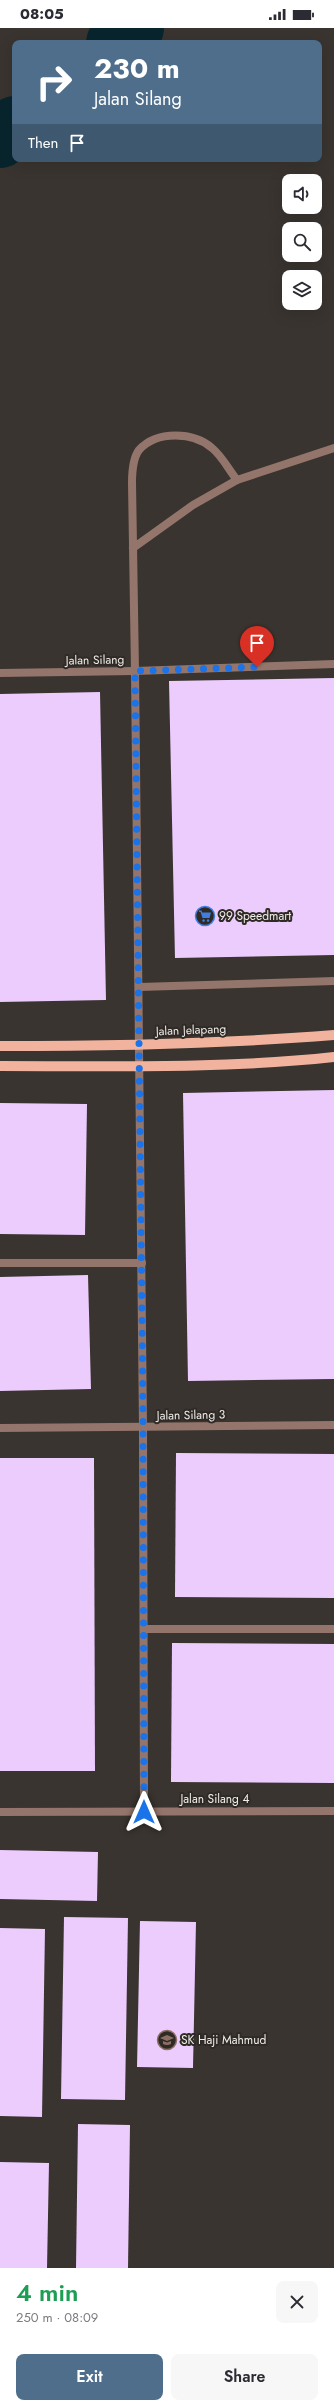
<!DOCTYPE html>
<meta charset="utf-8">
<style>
:root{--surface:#fff;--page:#f7f7f7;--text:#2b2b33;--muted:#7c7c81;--accent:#4e6e8c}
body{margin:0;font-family:Jost,sans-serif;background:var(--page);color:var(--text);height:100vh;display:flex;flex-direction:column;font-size:15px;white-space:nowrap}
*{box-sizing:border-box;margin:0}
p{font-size:13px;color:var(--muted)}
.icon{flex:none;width:22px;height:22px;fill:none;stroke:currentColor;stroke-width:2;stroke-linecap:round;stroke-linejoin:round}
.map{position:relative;height:2240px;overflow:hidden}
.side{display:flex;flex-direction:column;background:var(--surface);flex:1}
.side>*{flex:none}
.hud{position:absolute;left:12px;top:12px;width:310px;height:122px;border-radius:8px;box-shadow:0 4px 16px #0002;background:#4e6e8c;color:#fff;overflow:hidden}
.tools{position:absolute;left:282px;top:146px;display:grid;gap:8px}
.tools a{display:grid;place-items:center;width:40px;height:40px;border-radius:8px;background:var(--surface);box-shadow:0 4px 16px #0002;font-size:20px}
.pin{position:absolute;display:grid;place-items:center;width:34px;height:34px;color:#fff;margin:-41px -17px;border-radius:50% 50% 50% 0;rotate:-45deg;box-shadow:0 0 4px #0007}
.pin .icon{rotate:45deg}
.me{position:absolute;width:44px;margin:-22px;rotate:0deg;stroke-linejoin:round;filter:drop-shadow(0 0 3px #0008)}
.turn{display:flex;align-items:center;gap:14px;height:84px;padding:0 16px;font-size:18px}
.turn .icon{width:52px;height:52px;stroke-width:2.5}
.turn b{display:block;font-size:28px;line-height:34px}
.then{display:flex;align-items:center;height:38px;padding:0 16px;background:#0003;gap:8px;font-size:15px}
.round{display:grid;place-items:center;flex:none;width:42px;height:42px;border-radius:8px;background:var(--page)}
.headline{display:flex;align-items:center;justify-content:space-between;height:68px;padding:0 16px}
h1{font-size:24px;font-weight:600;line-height:30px;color:#1e9e55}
.primary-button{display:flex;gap:8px;margin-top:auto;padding:8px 16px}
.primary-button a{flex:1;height:46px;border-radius:8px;background:var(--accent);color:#fff;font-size:16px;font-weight:600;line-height:46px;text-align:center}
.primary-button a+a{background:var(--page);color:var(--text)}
.status{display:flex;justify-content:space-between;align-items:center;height:28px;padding:0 20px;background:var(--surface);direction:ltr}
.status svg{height:11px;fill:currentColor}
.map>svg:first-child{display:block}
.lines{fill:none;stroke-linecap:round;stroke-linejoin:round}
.river{stroke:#08252e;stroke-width:60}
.building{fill:#eccbfd}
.service{stroke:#94756b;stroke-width:8}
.minor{stroke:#94756b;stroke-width:8}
.primary{stroke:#f2b39e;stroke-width:10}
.route{stroke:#1a73e8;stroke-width:7;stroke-dasharray:0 12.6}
.labels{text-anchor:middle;stroke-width:4;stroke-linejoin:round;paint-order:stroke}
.street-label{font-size:12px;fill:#f0edea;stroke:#2f2a25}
.poi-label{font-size:12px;fill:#f0edea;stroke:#2f2a25;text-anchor:start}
</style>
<div class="status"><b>08:05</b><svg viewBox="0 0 49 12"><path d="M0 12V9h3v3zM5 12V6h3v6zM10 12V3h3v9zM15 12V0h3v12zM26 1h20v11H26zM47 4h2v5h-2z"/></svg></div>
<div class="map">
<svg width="334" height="2240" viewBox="0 0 334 2240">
<rect width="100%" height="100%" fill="#39342f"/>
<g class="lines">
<g class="river">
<path d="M116,15L134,0"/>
<path d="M0,110L15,98"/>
</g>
</g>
<g class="building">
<path d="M334,650V927L175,930L169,653Z"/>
<path d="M100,664L106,972L0,974V666Z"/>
<path d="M334,1062V1351L188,1353L183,1065Z"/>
<path d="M0,1075L87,1076L85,1207L0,1206Z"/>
<path d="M88,1247L91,1361L0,1363V1249Z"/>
<path d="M176,1425L334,1426V1570L175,1569Z"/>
<path d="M0,1430H94L95,1743H0Z"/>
<path d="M172,1615L334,1616V1755L171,1754Z"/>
<path d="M0,1822L98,1824L97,1873L0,1871Z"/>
<path d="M64,1889L128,1890L125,2072L61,2071Z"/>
<path d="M140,1893L196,1894L193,2040L137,2039Z"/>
<path d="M0,1900L45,1901L42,2089L0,2088Z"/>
<path d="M78,2096L130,2097L128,2240H76Z"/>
<path d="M0,2134L49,2135L47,2240H0Z"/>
</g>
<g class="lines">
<g class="service">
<path d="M237,452L334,420"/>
<path d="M133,520L193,477L237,452C229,442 222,428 212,420C194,404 157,402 139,422C133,430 132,445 132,455L135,643"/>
<path d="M139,959L334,953"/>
<path d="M0,1235H142"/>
<path d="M145,1601H334"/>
</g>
<g class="minor">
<path d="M135,643L143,1399L144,1784"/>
<path d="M0,645L135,643L334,636"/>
<path d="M0,1400L334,1397"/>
<path d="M0,1784L334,1783"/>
</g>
<g class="primary">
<path d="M0,1018C112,1018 223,1016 334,1007"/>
<path d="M0,1038C111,1038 223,1041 334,1029"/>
</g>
</g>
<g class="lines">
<path class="route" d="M144,1784L143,1384L135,643L257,639"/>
</g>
<defs>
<symbol id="supermarket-ring" viewBox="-11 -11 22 22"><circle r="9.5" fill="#2f2a25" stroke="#3f7fe0" stroke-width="1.5"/><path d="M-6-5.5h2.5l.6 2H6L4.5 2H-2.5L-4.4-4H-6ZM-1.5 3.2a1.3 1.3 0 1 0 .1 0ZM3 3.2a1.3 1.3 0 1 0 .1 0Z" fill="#3f7fe0"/></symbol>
<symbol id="school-ring" viewBox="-11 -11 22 22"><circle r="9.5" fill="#2f2a25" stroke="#8d6e63" stroke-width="1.5"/><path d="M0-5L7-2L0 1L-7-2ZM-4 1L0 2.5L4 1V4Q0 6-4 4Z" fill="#8d6e63"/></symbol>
</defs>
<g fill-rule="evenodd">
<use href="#supermarket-ring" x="194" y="877" width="22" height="22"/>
<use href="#school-ring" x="156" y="2001" width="22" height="22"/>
</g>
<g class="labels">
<g class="street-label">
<text transform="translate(95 632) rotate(-1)" y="4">Jalan Silang</text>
<text transform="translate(191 1002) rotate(-2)" y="4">Jalan Jelapang</text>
<text transform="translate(191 1387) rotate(-1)" y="4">Jalan Silang 3</text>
<text x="215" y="1775">Jalan Silang 4</text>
</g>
<g class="poi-label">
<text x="219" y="892">99 Speedmart</text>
<text x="181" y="2016">SK Haji Mahmud</text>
</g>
</g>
</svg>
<div class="tools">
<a><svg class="icon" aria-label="sound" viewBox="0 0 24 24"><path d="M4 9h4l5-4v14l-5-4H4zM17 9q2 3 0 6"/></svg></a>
<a><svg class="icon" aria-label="search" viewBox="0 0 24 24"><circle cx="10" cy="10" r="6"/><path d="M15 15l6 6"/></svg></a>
<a><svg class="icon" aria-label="layers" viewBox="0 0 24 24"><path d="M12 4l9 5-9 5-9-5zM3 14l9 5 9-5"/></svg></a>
</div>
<div class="pin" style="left:257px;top:639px;background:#d93025"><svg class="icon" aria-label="arrive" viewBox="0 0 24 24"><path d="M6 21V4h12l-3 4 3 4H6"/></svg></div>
<svg class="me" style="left:144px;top:1784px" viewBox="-20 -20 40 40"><path d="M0-17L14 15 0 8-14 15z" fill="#1a73e8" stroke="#fff" stroke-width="4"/></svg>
<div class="hud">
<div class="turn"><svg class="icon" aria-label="right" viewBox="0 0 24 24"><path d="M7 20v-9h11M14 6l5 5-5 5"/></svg><div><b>230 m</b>Jalan Silang</div></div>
<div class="then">Then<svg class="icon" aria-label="arrive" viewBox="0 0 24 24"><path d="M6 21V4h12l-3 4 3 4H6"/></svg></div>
</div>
</div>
<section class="side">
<div class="headline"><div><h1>4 min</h1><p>250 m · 08:09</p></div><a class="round"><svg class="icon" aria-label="close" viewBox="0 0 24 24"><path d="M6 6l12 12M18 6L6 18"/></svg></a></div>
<div class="primary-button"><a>Exit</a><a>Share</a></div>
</section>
